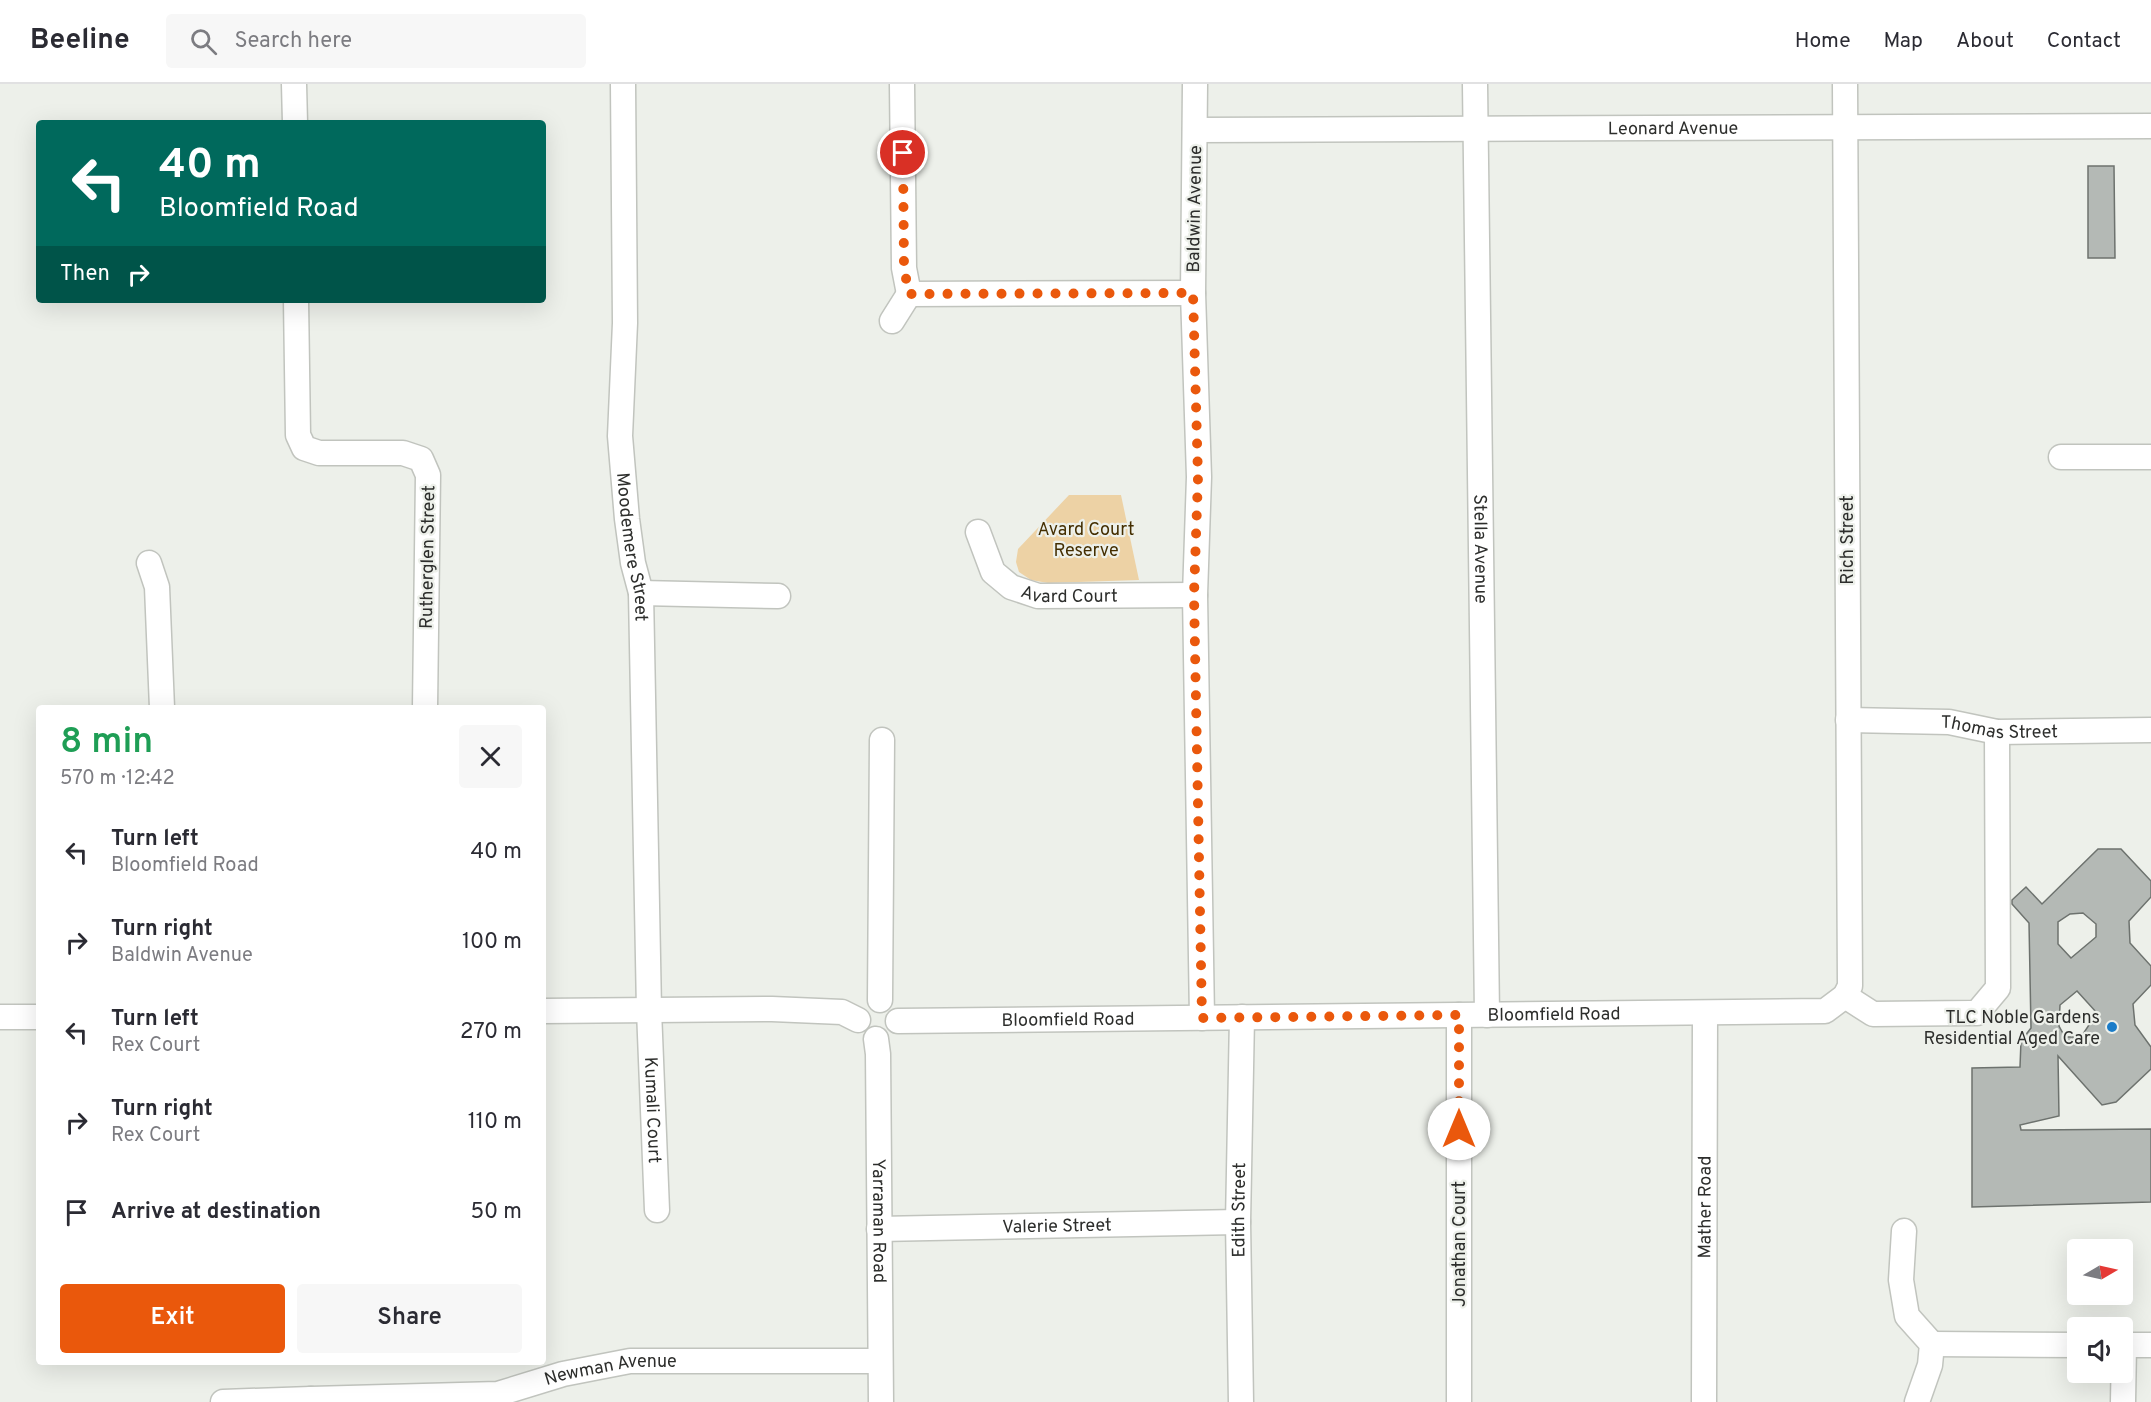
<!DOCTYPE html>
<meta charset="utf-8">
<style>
:root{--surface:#fff;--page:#f7f7f7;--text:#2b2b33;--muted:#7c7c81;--line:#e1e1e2;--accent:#ea580c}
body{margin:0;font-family:Overpass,sans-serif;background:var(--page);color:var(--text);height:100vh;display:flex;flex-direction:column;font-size:22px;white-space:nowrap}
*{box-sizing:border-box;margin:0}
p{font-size:20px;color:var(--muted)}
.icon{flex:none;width:33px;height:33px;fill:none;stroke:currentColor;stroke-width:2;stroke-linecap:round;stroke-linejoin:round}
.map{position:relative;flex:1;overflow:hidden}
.drawer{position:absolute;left:36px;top:621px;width:510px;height:660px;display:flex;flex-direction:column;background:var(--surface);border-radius:6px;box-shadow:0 6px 24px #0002}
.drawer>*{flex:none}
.guide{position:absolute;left:36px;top:36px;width:510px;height:183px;border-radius:6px;box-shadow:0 6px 24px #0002;background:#00695c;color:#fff;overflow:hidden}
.needle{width:39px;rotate:81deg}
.buttons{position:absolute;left:2067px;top:1155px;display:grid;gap:12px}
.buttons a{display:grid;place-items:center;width:66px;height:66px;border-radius:6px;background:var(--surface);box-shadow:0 6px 24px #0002;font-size:30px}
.pin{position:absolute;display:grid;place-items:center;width:51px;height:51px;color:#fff;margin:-26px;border:3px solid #fff;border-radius:50%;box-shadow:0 2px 6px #0007}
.me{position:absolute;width:66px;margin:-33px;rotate:0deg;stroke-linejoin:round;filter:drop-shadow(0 0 4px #0008)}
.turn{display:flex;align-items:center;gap:21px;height:126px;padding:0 24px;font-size:27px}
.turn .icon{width:78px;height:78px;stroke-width:2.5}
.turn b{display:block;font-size:42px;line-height:51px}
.then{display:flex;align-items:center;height:57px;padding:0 24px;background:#0003;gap:12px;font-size:22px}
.round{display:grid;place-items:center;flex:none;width:63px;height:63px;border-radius:6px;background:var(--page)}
.headline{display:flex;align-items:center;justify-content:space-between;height:102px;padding:0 24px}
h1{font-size:36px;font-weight:600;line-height:45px;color:#1e9e55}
.action{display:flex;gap:12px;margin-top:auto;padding:12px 24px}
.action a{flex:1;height:69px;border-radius:6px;background:var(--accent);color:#fff;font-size:24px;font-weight:600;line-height:69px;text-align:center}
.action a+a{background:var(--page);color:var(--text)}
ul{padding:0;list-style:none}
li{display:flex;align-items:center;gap:18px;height:90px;padding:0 24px}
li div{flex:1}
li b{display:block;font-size:22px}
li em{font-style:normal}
header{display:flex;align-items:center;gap:36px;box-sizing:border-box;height:84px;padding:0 30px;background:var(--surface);border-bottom:2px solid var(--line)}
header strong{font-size:28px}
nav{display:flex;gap:33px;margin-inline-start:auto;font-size:21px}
.search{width:420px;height:54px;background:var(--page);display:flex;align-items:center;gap:15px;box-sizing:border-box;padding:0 21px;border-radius:6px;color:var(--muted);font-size:22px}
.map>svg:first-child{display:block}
.green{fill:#edd2a5}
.building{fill:#b4b9b5;stroke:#6d726e;stroke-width:1.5;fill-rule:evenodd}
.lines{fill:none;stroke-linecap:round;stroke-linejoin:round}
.minor-casing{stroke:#c1c4be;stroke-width:27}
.minor{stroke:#fff;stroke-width:24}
.route{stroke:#ea580c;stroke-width:10;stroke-dasharray:0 18}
.poi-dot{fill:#1b7cc8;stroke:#edf0ea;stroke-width:2}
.labels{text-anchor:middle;stroke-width:4.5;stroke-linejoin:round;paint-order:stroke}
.street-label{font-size:18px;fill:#2d2e2c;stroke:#edf0ea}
.park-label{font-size:18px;fill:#442e00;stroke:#edf0ea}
.poi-label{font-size:18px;fill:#2d2e2c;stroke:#edf0ea;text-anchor:end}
</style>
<header>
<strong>Beeline</strong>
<div class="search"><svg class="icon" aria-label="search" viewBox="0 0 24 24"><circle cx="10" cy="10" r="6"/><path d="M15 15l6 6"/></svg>Search here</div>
<nav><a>Home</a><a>Map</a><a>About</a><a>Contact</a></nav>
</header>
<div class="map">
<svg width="2151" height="1318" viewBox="0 0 2151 1318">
<rect width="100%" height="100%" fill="#edf0ea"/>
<path class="green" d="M1069,411H1121L1139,496L1048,499L1031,496L1019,488L1016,478L1018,465Z"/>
<g class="building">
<path d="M2088,82H2114L2115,174H2088Z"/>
<path d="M2098,765H2121L2151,797V813L2129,837L2130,859L2151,882V901L2133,920L2135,941L2151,963V985L2116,1018L2102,1021L2058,972L2059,1032L2020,1041L2021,1046L2151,1045V1118L1972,1123V984L2020,983L2021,957L2031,944L2029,839L2012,820V816L2026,803L2042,820ZM2083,829L2096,840V853L2071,874L2058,860V838L2070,830ZM2077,907L2097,929L2081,953H2065L2059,942L2060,921Z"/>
</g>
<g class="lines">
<defs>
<g id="minor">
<path d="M294,0L295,39"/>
<path id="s1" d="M623,0L625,239L620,352L627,435L633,479L641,509L649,926L657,1126"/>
<path d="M902,0L904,184L909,210L1193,209"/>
<path d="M1195,0L1193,209L1199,393L1195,511L1202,934"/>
<path id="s2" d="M1475,0L1487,931"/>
<path id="s3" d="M1195,46L2151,42"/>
<path d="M296,216L298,351L304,364L319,369H403L421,375L428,391L425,624"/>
<path d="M892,237L909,210"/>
<path d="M2061,373H2151"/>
<path id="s4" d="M978,448L993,488L1011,503L1038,512L1195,511"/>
<path d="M149,479L157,503L162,624"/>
<path d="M641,509L778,512"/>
<path id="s5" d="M1848,636L1949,638L1997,648L2151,646"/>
<path d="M1845,912L1873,930L1971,929H1977L1998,904L1997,648"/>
<path d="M880,916L882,656"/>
<path d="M543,927L772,925L842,928L858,936"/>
<path d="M1459,931V1318"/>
<path d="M0,933H39"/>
<path id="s6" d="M898,937L1825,927L1845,912L1850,902L1845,0"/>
<path id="s7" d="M876,955L878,970L881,1318"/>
<path id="s8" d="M879,1145L1238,1138"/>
<path d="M1904,1147L1901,1196L1907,1232L1932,1260L1930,1281L1917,1318"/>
<path d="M1932,1260L2078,1261"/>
<path d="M2122,1261H2151"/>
<path d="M223,1318L311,1315"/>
<path id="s9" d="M311,1318V1315L498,1310L563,1290L630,1277H880"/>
<path id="s10" d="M1241,1318L1238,1138L1242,933"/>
<path id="s11" d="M1704,1318L1705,929"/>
<path d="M2123,1318L2124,1261"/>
</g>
</defs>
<use href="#minor" class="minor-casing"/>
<use href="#minor" class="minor"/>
</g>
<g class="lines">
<path class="route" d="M903,69L904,184L909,210L1193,209L1198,393L1194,511L1202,934L1459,931V1045"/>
</g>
<circle class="poi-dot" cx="2112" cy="943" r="6"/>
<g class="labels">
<g class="street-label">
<text dy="6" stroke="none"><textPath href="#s3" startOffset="478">Leonard Avenue</textPath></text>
<text transform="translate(1194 125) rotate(-89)" y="6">Baldwin Avenue</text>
<text transform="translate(1847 456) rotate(-90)" y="6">Rich Street</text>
<text dy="6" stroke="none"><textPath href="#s1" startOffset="464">Moodemere Street</textPath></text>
<text dy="6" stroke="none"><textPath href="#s2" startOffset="465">Stella Avenue</textPath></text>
<text transform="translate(427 473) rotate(-89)" y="6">Rutherglen Street</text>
<text dy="6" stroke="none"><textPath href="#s4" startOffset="126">Avard Court</textPath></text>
<text dy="6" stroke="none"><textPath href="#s5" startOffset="152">Thomas Street</textPath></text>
<text dy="6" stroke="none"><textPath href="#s6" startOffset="656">Bloomfield Road</textPath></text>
<text dy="6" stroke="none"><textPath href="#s6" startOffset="170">Bloomfield Road</textPath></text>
<text dy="6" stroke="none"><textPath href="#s1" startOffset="1028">Kumali Court</textPath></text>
<text dy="6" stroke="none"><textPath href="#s11" startOffset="195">Mather Road</textPath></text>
<text dy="6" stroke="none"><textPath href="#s10" startOffset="192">Edith Street</textPath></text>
<text dy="6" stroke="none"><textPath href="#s7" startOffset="182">Yarraman Road</textPath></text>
<text dy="6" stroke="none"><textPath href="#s8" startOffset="178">Valerie Street</textPath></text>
<text transform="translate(1459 1160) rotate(-90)" y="6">Jonathan Court</text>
<text dy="6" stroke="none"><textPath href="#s9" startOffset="306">Newman Avenue</textPath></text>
</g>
<g class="park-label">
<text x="1086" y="451">Avard Court<tspan x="1086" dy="21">Reserve</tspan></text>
</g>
<g class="poi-label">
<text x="2100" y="939">TLC Noble Gardens<tspan x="2100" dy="21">Residential Aged Care</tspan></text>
</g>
</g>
</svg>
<div class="buttons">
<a><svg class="needle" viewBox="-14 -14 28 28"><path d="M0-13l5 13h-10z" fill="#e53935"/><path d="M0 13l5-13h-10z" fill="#7c7c81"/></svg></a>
<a><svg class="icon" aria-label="sound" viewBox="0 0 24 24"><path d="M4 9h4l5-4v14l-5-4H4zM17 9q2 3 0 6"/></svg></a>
</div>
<div class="pin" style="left:903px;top:69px;background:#d93025"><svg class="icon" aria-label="arrive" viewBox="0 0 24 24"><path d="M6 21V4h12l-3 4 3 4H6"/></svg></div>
<svg class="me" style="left:1459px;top:1045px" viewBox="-20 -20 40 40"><circle r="19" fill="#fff"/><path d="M0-13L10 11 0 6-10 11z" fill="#ea580c"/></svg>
<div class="guide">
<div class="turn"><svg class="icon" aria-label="left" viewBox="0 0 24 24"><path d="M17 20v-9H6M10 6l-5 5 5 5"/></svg><div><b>40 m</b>Bloomfield Road</div></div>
<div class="then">Then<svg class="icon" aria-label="right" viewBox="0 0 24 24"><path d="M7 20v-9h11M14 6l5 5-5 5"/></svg></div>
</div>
<section class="drawer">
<div class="headline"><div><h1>8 min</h1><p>570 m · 12:42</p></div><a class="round"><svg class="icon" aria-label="close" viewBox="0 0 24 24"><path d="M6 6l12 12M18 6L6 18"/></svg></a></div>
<ul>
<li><svg class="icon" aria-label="left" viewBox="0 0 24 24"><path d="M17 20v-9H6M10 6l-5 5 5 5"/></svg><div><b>Turn left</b><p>Bloomfield Road</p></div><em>40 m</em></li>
<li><svg class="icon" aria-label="right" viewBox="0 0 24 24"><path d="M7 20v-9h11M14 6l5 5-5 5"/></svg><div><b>Turn right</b><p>Baldwin Avenue</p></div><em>100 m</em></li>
<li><svg class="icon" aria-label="left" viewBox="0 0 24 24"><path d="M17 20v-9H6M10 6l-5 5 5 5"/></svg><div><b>Turn left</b><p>Rex Court</p></div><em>270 m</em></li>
<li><svg class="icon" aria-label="right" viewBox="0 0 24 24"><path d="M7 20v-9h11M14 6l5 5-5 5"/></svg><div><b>Turn right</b><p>Rex Court</p></div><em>110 m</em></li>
<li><svg class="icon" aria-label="arrive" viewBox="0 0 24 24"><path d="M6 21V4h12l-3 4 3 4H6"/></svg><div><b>Arrive at destination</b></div><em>50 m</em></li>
</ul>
<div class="action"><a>Exit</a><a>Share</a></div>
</section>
</div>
